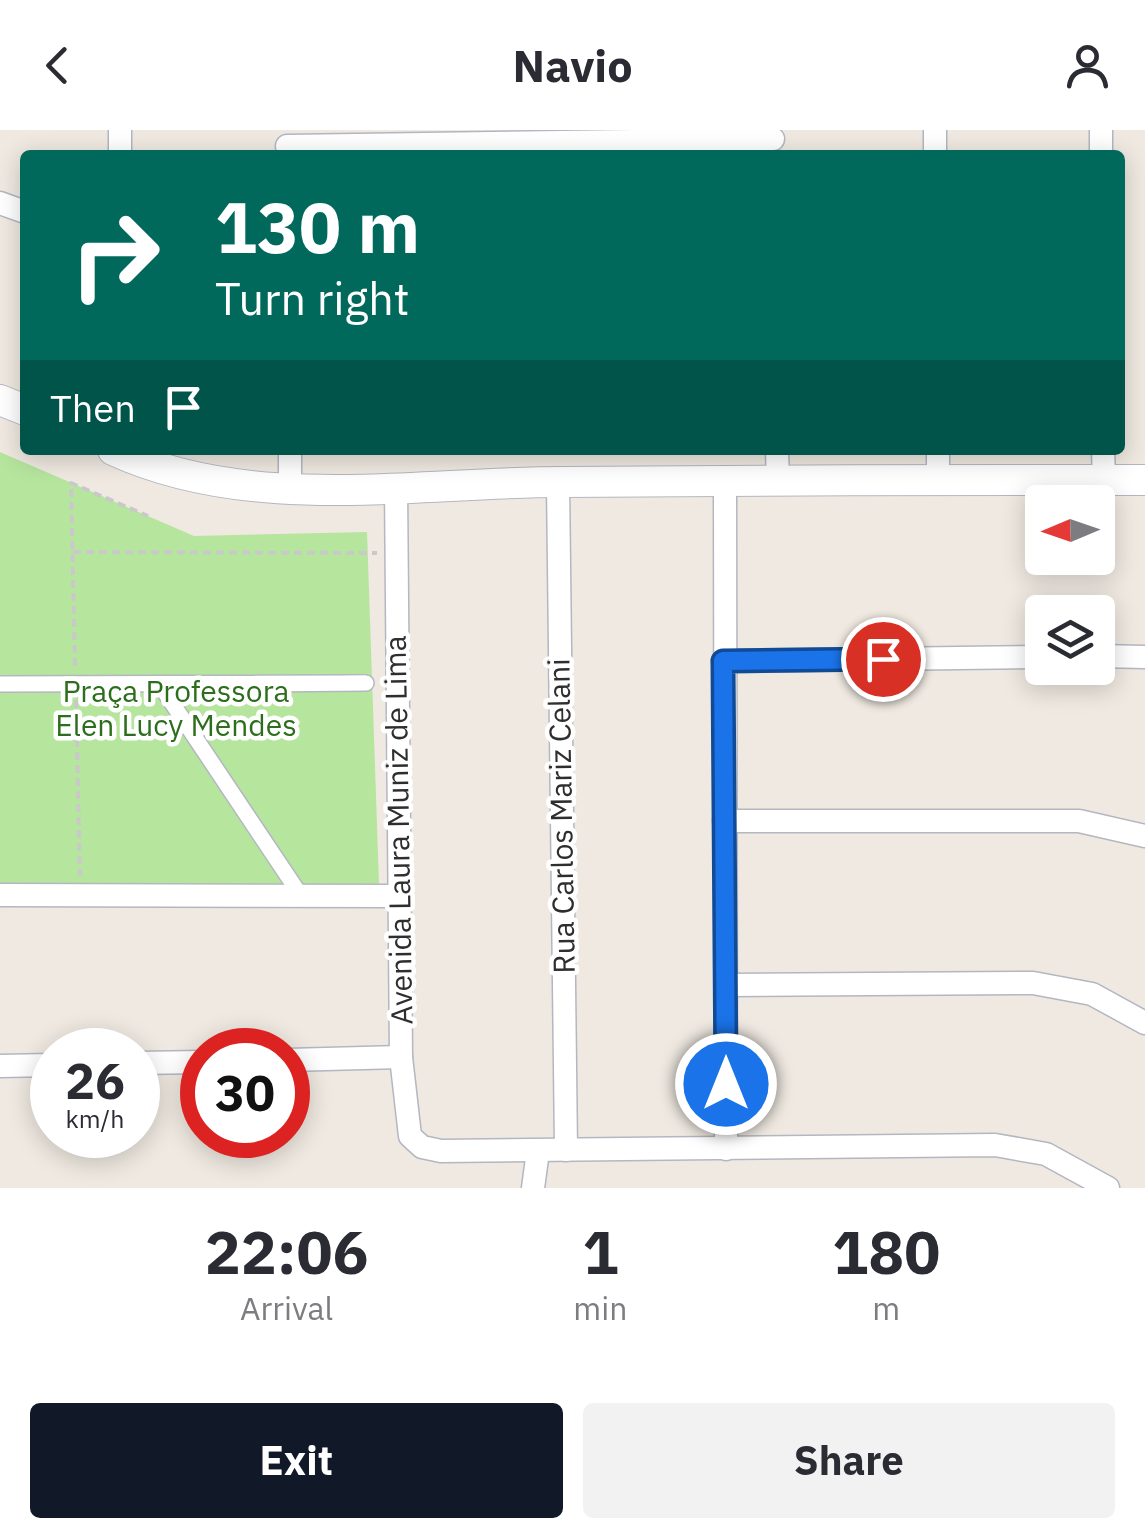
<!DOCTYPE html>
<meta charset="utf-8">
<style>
:root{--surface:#fff;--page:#f2f2f3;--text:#2b2b33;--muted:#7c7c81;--accent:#111827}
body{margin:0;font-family:"IBM Plex Sans",sans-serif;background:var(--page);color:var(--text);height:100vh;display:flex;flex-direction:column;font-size:38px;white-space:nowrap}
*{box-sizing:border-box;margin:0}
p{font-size:32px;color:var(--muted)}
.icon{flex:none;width:55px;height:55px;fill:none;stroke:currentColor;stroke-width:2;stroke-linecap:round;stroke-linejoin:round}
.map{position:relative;height:1058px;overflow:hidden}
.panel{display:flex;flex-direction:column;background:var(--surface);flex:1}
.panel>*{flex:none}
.guide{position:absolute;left:20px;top:20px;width:1105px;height:305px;border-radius:10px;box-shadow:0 5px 25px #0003;background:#00695c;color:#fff;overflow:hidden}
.needle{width:65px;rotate:268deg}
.fabs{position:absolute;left:1025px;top:355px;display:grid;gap:20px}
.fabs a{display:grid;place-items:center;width:90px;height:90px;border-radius:10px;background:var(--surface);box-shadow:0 5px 25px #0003;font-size:50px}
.speed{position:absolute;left:30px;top:898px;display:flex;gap:20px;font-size:50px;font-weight:700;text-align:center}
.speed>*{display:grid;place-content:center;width:130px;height:130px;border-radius:50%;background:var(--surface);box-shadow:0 5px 25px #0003;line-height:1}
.speed small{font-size:25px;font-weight:400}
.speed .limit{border:15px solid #d22;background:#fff;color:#111}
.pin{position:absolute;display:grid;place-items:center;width:85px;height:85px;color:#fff;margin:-42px;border:5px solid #fff;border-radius:50%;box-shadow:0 2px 10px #0007}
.me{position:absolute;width:110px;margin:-55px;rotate:0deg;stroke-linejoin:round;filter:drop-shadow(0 0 8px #0008)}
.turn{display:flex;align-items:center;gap:35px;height:210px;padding:0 30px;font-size:45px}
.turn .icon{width:130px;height:130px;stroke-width:2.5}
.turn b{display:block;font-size:70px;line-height:85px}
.then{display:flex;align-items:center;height:95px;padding:0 30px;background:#0003;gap:20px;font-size:38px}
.eta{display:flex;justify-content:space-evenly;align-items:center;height:170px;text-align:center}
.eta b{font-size:60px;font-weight:700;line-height:70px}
.action{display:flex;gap:20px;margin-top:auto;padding:20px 30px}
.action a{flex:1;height:115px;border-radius:10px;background:var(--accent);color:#fff;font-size:40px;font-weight:700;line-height:115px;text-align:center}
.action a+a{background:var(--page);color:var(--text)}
header{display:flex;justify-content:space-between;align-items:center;height:130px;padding:0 30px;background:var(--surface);font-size:45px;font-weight:700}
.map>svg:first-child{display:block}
.green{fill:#b6e59e}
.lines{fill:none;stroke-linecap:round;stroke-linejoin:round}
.pedestrian-casing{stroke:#b4b7c1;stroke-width:18}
.minor-casing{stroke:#b4b7c1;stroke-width:25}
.secondary-casing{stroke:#b4b7c1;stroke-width:32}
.path{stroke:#c9c9c9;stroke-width:4;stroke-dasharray:8 5;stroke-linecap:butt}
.pedestrian{stroke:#fff;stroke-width:15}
.minor{stroke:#fff;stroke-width:22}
.secondary{stroke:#fff;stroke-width:30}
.route-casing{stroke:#114b97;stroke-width:25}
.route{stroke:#1a73e8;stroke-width:18}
.labels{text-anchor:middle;stroke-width:9;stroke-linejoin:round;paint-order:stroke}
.park-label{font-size:30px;fill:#2c6e1b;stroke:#fff}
.street-label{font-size:30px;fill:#2e2e2e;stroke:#fff}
</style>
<header><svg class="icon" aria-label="back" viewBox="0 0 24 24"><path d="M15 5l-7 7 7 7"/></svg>Navio<svg class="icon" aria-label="person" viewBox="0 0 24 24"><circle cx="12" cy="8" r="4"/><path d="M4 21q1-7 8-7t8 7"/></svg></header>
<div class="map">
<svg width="1145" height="1058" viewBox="0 0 1145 1058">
<rect width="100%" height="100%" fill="#efe9e1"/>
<path class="green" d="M0,322L194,406L367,402L379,754L0,755Z"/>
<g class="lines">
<defs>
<path id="pedestrian" d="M0,554L366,553L160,555L301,766"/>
<g id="minor">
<path d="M120,0V25"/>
<path d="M935,0V25"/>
<path d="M1101,0V25"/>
<path d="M287,16L773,9"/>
<path d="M0,73L25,82"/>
<path d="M290,320V358"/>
<path d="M777,320L778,352"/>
<path d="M938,320V349"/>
<path d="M1103,320L1104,350"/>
<path d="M558,352L566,1020"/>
<path d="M725,353L726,1019"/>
<path d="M396,356L401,927L410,1006L422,1017L441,1021L995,1015L1046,1024L1108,1058"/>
<path d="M1098,526L1145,527"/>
<path d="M723,531L1042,527"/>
<path d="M724,691H1079L1145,706"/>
<path d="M0,765L399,766"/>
<path d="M726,855L1033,853L1092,864L1145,893"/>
<path d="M288,930L401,927"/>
<path d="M138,933L202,932"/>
<path d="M0,936L52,935"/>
<path d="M533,1058L538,1021"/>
</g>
<g id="secondary">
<path d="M0,270L25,280"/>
<path d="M113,320C252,384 415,352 562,352C756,351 951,349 1145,350"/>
</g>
</defs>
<use href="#pedestrian" class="pedestrian-casing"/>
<use href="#minor" class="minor-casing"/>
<use href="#secondary" class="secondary-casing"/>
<g class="path">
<path d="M73,422L377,423"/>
<path d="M75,536L71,353L148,386"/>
<path d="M76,570L80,746"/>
</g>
<use href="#pedestrian" class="pedestrian"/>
<use href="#minor" class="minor"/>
<use href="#secondary" class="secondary"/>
</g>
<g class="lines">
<defs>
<path id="route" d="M726,954L723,531L883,529"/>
</defs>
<use href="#route" class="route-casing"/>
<use href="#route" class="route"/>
</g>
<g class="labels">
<g class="park-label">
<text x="176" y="572">Praça Professora<tspan x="176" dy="34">Elen Lucy Mendes</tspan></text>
</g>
<g class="street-label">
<text transform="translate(562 686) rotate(-91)" y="10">Rua Carlos Mariz Celani</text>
<text transform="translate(399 700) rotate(-91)" y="10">Avenida Laura Muniz de Lima</text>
</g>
</g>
</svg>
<div class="fabs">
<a><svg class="needle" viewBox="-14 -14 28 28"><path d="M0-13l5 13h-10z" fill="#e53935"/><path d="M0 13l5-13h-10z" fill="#7c7c81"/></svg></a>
<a><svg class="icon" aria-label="layers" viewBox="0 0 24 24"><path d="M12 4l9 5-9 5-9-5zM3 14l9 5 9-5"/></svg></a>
</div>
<div class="speed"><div>26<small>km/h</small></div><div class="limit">30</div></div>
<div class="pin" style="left:883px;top:529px;background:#d93025"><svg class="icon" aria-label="arrive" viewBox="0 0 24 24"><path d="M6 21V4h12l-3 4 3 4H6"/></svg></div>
<svg class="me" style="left:726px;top:954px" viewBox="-20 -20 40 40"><circle r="17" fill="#1a73e8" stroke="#fff" stroke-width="3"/><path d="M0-11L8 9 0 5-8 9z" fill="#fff"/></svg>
<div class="guide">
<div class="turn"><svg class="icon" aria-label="right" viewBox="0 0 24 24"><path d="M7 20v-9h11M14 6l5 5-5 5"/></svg><div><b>130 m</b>Turn right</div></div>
<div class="then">Then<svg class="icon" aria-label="arrive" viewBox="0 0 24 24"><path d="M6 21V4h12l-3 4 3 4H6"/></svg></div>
</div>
</div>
<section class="panel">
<div class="eta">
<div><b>22:06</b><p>Arrival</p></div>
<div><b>1</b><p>min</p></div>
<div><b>180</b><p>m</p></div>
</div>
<div class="action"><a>Exit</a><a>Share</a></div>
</section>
